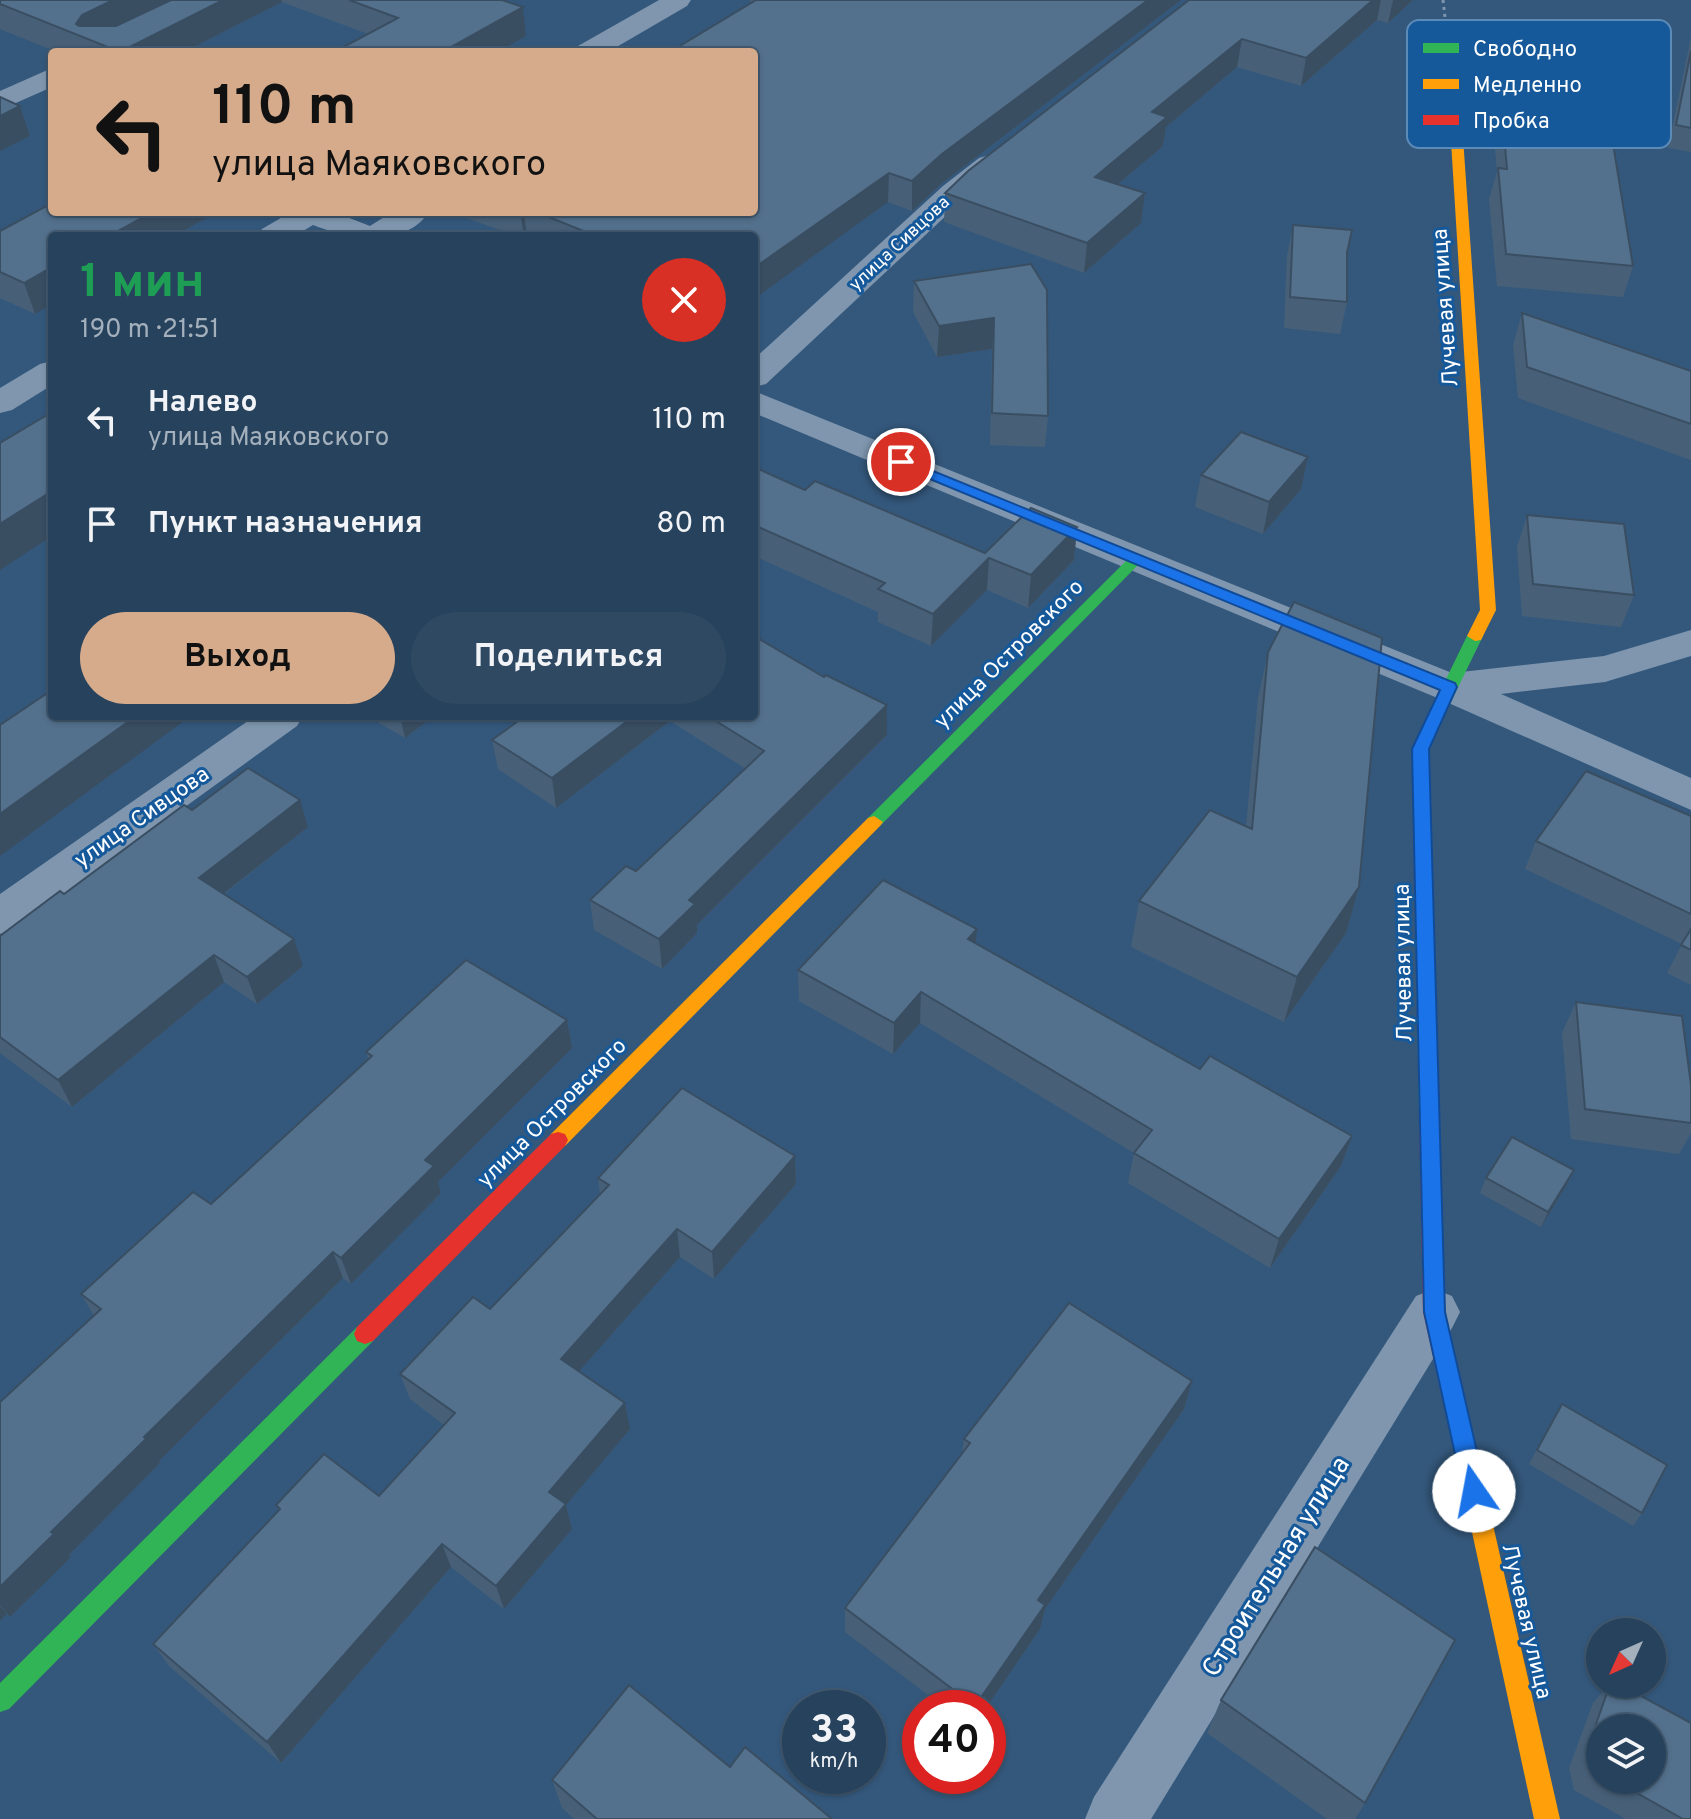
<!DOCTYPE html>
<html lang="ru">
<meta charset="utf-8">
<style>
:root{--surface:#27425d;--page:#2f4963;--text:#f1f3f6;--muted:#a4b0bc;--line:#435b72;--accent:#d6ab8b}
body{margin:0;font-family:Overpass,sans-serif;background:var(--page);color:var(--text);height:100vh;display:flex;flex-direction:column;font-size:30px;white-space:nowrap}
*{box-sizing:border-box;margin:0}
p{font-size:26px;color:var(--muted)}
.icon{flex:none;width:44px;height:44px;fill:none;stroke:currentColor;stroke-width:2;stroke-linecap:round;stroke-linejoin:round}
.map{position:relative;flex:1;overflow:hidden}
.side{position:absolute;left:48px;top:232px;width:710px;height:488px;display:flex;flex-direction:column;background:var(--surface);border-radius:8px;box-shadow:0 2px 6px #0004,0 0 0 2px var(--line)}
.side>*{flex:none}
.banner{position:absolute;left:48px;top:48px;width:710px;height:168px;border-radius:8px;box-shadow:0 2px 6px #0004,0 0 0 2px var(--line);background:#d6ab8b;color:#111;overflow:hidden}
.needle{width:52px;rotate:225deg}
.controls{position:absolute;left:1586px;top:1618px;display:grid;gap:16px}
.controls a{display:grid;place-items:center;width:80px;height:80px;border-radius:50%;background:var(--surface);box-shadow:0 2px 6px #0004,0 0 0 2px var(--line);font-size:40px}
.speed{position:absolute;left:782px;top:1690px;display:flex;gap:16px;font-size:40px;font-weight:700;text-align:center}
.speed>*{display:grid;place-content:center;width:104px;height:104px;border-radius:50%;background:var(--surface);box-shadow:0 2px 6px #0004,0 0 0 2px var(--line);line-height:1}
.speed small{font-size:20px;font-weight:400}
.speed .limit{border:12px solid #d22;background:#fff;color:#111}
.pin{position:absolute;display:grid;place-items:center;width:68px;height:68px;color:#fff;margin:-34px;border:4px solid #fff;border-radius:50%;box-shadow:0 2px 8px #0007}
.me{position:absolute;width:88px;margin:-44px;rotate:348deg;stroke-linejoin:round;filter:drop-shadow(0 0 6px #0008)}
.turn{display:flex;align-items:center;gap:28px;height:168px;padding:0 32px;font-size:36px}
.turn .icon{width:104px;height:104px;stroke-width:2.5}
.turn b{display:block;font-size:56px;line-height:68px}
.round{display:grid;place-items:center;flex:none;width:84px;height:84px;border-radius:42px;background:var(--page)}
.overview{display:flex;align-items:center;justify-content:space-between;height:136px;padding:0 32px}
h1{font-size:48px;font-weight:700;line-height:60px;color:#1e9e55}
.primary-button{display:flex;gap:16px;margin-top:auto;padding:16px 32px}
.primary-button a{flex:1;height:92px;border-radius:48px;background:var(--accent);color:#111;font-size:32px;font-weight:700;line-height:92px;text-align:center}
.primary-button a+a{background:var(--page);color:var(--text)}
ul{padding:0;list-style:none}
li{display:flex;align-items:center;gap:24px;height:104px;padding:0 32px}
li div{flex:1}
li b{display:block;font-size:30px}
li em{font-style:normal}
.map>svg:first-child{display:block}
.lines{fill:none;stroke-linecap:round;stroke-linejoin:round}
.path{stroke:#7f96ae;stroke-width:3;stroke-dasharray:3 4;stroke-linecap:butt}
.street{fill:#7f96ae;fill-rule:evenodd}
.fast{fill:#30b455;fill-rule:evenodd}
.slow{fill:#ff9f0a;fill-rule:evenodd}
.jam{fill:#e5322d;fill-rule:evenodd}
.wall{fill:#476078;fill-rule:evenodd}
.shaded-wall{fill:#3a4e62}
.building{fill:#53708c;stroke:#3a4e62;stroke-width:2}
.route{fill:#1a73e8;stroke:#114b97;stroke-width:2}
.labels{text-anchor:middle;stroke-width:6;stroke-linejoin:round;paint-order:stroke}
.far-street-label{font-size:18px;fill:#fff;stroke:#16599a}
.street-label{font-size:22px;fill:#fff;stroke:#16599a}
.near-street-label{font-size:26px;fill:#fff;stroke:#16599a}
.key{fill:#16599a;stroke:#5c8bb8;stroke-width:2}
.key-label{font-size:22px;fill:#fff}
</style>
<div class="map">
<svg width="1691" height="1819" viewBox="0 0 1691 1819">
<rect width="100%" height="100%" fill="#34587c"/>
<g class="lines">
<path class="path" d="M1443,0L1451,69"/>
<g class="street">
<path d="M659,0H691L687,6L608,52H574L578,46Z"/>
<path d="M52,68V87L0,110V91Z"/>
<path d="M989,155L999,158L1004,164L965,198L766,384L754,387V359L943,186L979,158Z"/>
<path d="M291,212H334L370,226L392,212H429C404,249 348,239 313,225L295,236H258L262,229Z"/>
<path d="M52,361V385L12,410L0,413V388L40,364Z"/>
<path d="M754,391L1452,673L1604,656L1691,630V656L1605,682L1501,694L1691,778V810L1435,697L754,413Z"/>
<path d="M255,716H303L297,726L16,929L0,934V894Z"/>
<path d="M1434,1289L1452,1296L1460,1312L1452,1328L1151,1819H1085L1094,1797L1416,1296Z"/>
</g>
<g class="fast">
<path d="M1136,554L1141,556V562L880,826H868L865,822L868,818L1131,556Z"/>
<path d="M1475,631L1483,636L1428,749L1439,1111L1436,1117L1429,1119L1422,1117L1419,1111L1412,749L1467,636Z"/>
<path d="M365,1324L373,1327L376,1334L373,1341L9,1709L0,1712V1683L357,1327Z"/>
</g>
<g class="slow">
<path d="M1455,106L1461,109L1496,610L1481,640L1475,641L1467,636L1480,610L1449,109Z"/>
<path d="M874,816L883,822L880,826L565,1146L558,1148L551,1146L548,1140L551,1134L868,818Z"/>
<path d="M1470,1461L1478,1464L1481,1472L1560,1819H1534L1459,1472L1462,1464Z"/>
</g>
<g class="jam">
<path d="M1429,1103L1436,1105L1439,1111L1445,1312L1481,1472L1478,1480L1470,1483L1462,1480L1459,1472L1423,1312L1419,1111L1422,1105Z"/>
<path d="M558,1132L565,1134L568,1140L565,1146L373,1341L365,1344L357,1341L354,1334L357,1327L551,1134Z"/>
</g>
</g>
<g class="wall">
<path d="M0,0H502L526,36L368,34L282,2L184,52H57L0,29Z"/>
<path d="M750,0H1181L941,184L912,211L888,202L754,236H516L450,212H754Z"/>
<path d="M1189,0H1413L1388,23L1377,20L1301,86L1237,67L1166,127L1163,146L1118,184L1145,193L1141,223L1084,273L944,222L945,193Z"/>
<path d="M1494,24L1580,73L1564,103L1633,266L1623,297L1497,286L1489,199L1497,172L1487,54Z"/>
<path d="M1691,37V152L1668,148Z"/>
<path d="M52,212H211L212,215L174,236H52L35,314L0,298V231Z"/>
<path d="M1293,225L1347,253V302L1340,334L1284,328L1287,256Z"/>
<path d="M1031,264L1048,416L1045,447L990,445L992,349L937,357L913,312L914,281Z"/>
<path d="M1522,313L1691,371V460L1518,398L1513,345Z"/>
<path d="M1308,457L1301,489L1263,534L1195,507L1201,475Z"/>
<path d="M754,467L805,490L985,553L1077,527L1074,560L1028,608L987,590L931,646L878,622V612L754,556Z"/>
<path d="M1527,515L1634,595L1621,627L1522,616L1517,547Z"/>
<path d="M1268,652L1359,887L1346,933L1284,1022L1131,947L1139,901L1246,826L1258,698Z"/>
<path d="M824,677L887,705V735L697,925V933L662,969L594,930L590,900L636,871L746,769L670,721L556,808L498,769L492,740L525,716H754Z"/>
<path d="M367,716H434L405,738Z"/>
<path d="M192,810L308,827L224,894L303,966L257,1004L224,982L72,1107L0,1053V936Z"/>
<path d="M1691,816V985L1667,973L1682,944L1525,869L1536,841Z"/>
<path d="M977,929L975,943L1200,1069L1352,1136L1341,1166L1270,1268L1128,1183L1134,1153L920,1023L893,1054L799,1001L798,970Z"/>
<path d="M1576,1002L1691,1085V1133L1679,1154L1571,1139L1562,1033Z"/>
<path d="M567,1020L572,1048L438,1182L441,1193L351,1284L343,1278L159,1461L160,1463L69,1555L71,1557L10,1617L7,1614L0,1621V1402L94,1316L81,1294L211,1204L368,1060L366,1052Z"/>
<path d="M795,1156L796,1184L714,1279L680,1257L579,1371L630,1429L566,1505L572,1529L504,1609L451,1567L281,1763L169,1666L153,1644L279,1511L276,1505L379,1496L444,1425L410,1399L400,1374L490,1309L600,1194L598,1178Z"/>
<path d="M1574,1170L1566,1186L1541,1227L1480,1193L1486,1178Z"/>
<path d="M1192,1381L1184,1409L1045,1609L1040,1629L986,1708H945L845,1632V1608L962,1453L964,1439Z"/>
<path d="M1554,1418L1642,1513L1633,1526L1529,1464Z"/>
<path d="M1609,1684H1619L1691,1819H1626L1574,1790L1569,1768L1593,1703ZM1600,1728L1652,1780H1600Z"/>
<path d="M1221,1700L1365,1803L1355,1819H1327L1207,1733Z"/>
<path d="M730,1767L832,1819H574L562,1808L552,1780Z"/>
</g>
<g class="shaded-wall">
<path d="M113,0H181L94,42L76,24L82,15Z"/>
<path d="M223,0H281L282,2L184,52H120Z"/>
<path d="M1148,0H1181L941,184L912,211V181L942,154Z"/>
<path d="M1373,0H1381L1377,20L1301,86L1306,58Z"/>
<path d="M1393,0H1413L1388,23Z"/>
<path d="M523,7L526,36L498,52H442Z"/>
<path d="M1242,39L1237,67L1166,127L1163,146L1092,206L1095,177L1152,112Z"/>
<path d="M1588,44L1580,73L1548,133L1556,103Z"/>
<path d="M20,106L30,136L0,151V116Z"/>
<path d="M889,173L888,202L754,299V268Z"/>
<path d="M1145,193L1141,223L1084,273L1087,243Z"/>
<path d="M153,212H211L212,215L174,236H109Z"/>
<path d="M520,212H524L527,236H524Z"/>
<path d="M52,267V304L35,314L24,283Z"/>
<path d="M994,318L992,349L937,357L939,326Z"/>
<path d="M1308,457L1301,489L1263,534L1269,502Z"/>
<path d="M52,491V536L0,570V524Z"/>
<path d="M1077,527L1074,560L1028,608L1031,575Z"/>
<path d="M989,558L987,590L931,646L933,614Z"/>
<path d="M887,705V735L697,925V933L662,969L659,939L689,900Z"/>
<path d="M136,716H191L0,856V814Z"/>
<path d="M400,716H434L405,738Z"/>
<path d="M634,716H669L670,721L556,808L552,778Z"/>
<path d="M300,800L308,827L209,905L199,878Z"/>
<path d="M1359,887L1346,933L1284,1022L1297,977Z"/>
<path d="M977,929L974,960L968,939Z"/>
<path d="M294,939L303,966L257,1004L247,977Z"/>
<path d="M214,955L224,982L72,1107L58,1080Z"/>
<path d="M921,992L920,1023L893,1054L894,1023Z"/>
<path d="M567,1020L572,1048L438,1182L441,1193L351,1284L341,1258L425,1160Z"/>
<path d="M1352,1136L1341,1166L1270,1268L1279,1239Z"/>
<path d="M795,1156L796,1184L714,1279L712,1252Z"/>
<path d="M1574,1170L1566,1186L1541,1227L1548,1212Z"/>
<path d="M677,1229L680,1257L567,1385L561,1359Z"/>
<path d="M333,1252L343,1278L159,1461L160,1463L69,1555L71,1557L10,1617L0,1605V1587L51,1532L144,1437Z"/>
<path d="M1192,1381L1184,1409L1045,1609L1040,1629L986,1708H975L1038,1600Z"/>
<path d="M625,1403L630,1429L566,1505L572,1529L504,1609L496,1586L549,1492Z"/>
<path d="M442,1544L451,1567L281,1763L267,1742Z"/>
<path d="M0,1606L7,1614L0,1621Z"/>
</g>
<g class="building">
<path d="M0,0H113L82,15L76,24L79,26H116L171,0H223L120,52L0,4Z"/>
<path d="M349,0H502L523,7L442,52H334L398,18Z"/>
<path d="M756,0H1148L942,154L912,181L889,173L754,268V236H596L536,212H754V52H670Z"/>
<path d="M1189,0H1373L1306,58L1242,39L1152,112L1167,117L1095,177L1145,193L1087,243L945,193L968,171Z"/>
<path d="M1494,24L1588,44L1556,103L1607,107L1633,266L1506,254L1498,168L1507,169Z"/>
<path d="M1691,51V128L1676,125Z"/>
<path d="M0,97L20,106L0,116Z"/>
<path d="M52,203V212H153L109,236H52V267L24,283L0,272V231Z"/>
<path d="M1293,225L1352,230L1347,253V302L1290,297Z"/>
<path d="M1031,264L1047,290L1048,416L992,413L994,318L939,326L914,281Z"/>
<path d="M1522,313L1691,371V424L1527,367Z"/>
<path d="M52,412V491L0,524V443Z"/>
<path d="M1241,432L1308,457L1269,502L1201,475Z"/>
<path d="M754,467L805,490L815,481L985,553L1031,508L1077,527L1031,575L989,558L933,614L878,589L885,583L754,525Z"/>
<path d="M1527,515L1624,524L1634,595L1533,584Z"/>
<path d="M1294,602L1382,638L1359,887L1297,977L1139,901L1210,810L1252,829L1268,652Z"/>
<path d="M754,636L824,677L826,675L887,705L689,900L695,904L659,939L590,900L626,866L636,871L764,751L708,716H754Z"/>
<path d="M52,690V716H136L0,814V725Z"/>
<path d="M525,716H634L552,778L492,740Z"/>
<path d="M248,768L300,800L199,878L294,939L247,977L214,955L58,1080L0,1037V936L60,891L64,894L184,805L192,810Z"/>
<path d="M1586,771L1691,816V914L1536,841Z"/>
<path d="M883,880L977,929L968,939L1200,1069L1210,1056L1352,1136L1279,1239L1134,1153L1152,1130L921,992L894,1023L798,970Z"/>
<path d="M1691,929V950L1681,945Z"/>
<path d="M466,960L567,1020L425,1160L434,1166L341,1258L333,1252L144,1437L146,1439L51,1532L54,1534L0,1587V1402L101,1309L81,1294L193,1192L211,1204L372,1056L366,1052Z"/>
<path d="M1576,1002L1682,1016L1691,1085V1123L1585,1109Z"/>
<path d="M682,1088L795,1156L712,1252L677,1229L561,1359L625,1403L549,1492L566,1504L496,1586L442,1544L267,1742L153,1644L280,1509L276,1505L324,1454L379,1496L455,1413L400,1374L473,1297L490,1309L609,1185L598,1178Z"/>
<path d="M1512,1137L1574,1170L1548,1212L1486,1178Z"/>
<path d="M1069,1303L1192,1381L1038,1600L1045,1605L975,1706L845,1608L970,1443L964,1439Z"/>
<path d="M1562,1404L1667,1465L1642,1513L1537,1450Z"/>
<path d="M1315,1547L1455,1640L1365,1803L1221,1700Z"/>
<path d="M1610,1684H1619L1691,1723V1819H1683L1614,1780H1652V1728H1600V1772L1593,1768L1588,1747Z"/>
<path d="M629,1685L730,1767L745,1747L832,1819H597L552,1780Z"/>
</g>
<path class="route" d="M901,458L1455,683L1457,687L1429,749L1445,1312L1486,1491L1482,1499L1474,1502L1466,1499L1463,1491L1424,1312L1412,749L1440,690L896,465V459Z"/>
<g class="labels">
<g class="far-street-label">
<text transform="translate(899 243) rotate(-43)" y="6">улица Сивцова</text>
</g>
<g class="street-label">
<text transform="translate(1444 308) rotate(-94)" y="8">Лучевая улица</text>
<text transform="translate(1008 653) rotate(-45)" y="8">улица Островского</text>
<text transform="translate(141 816) rotate(-35)" y="8">улица Сивцова</text>
<text transform="translate(1402 963) rotate(-91)" y="8">Лучевая улица</text>
<text transform="translate(551 1112) rotate(-45)" y="8">улица Островского</text>
<text transform="translate(1528 1621) rotate(77)" y="8">Лучевая улица</text>
</g>
<g class="near-street-label">
<text transform="translate(1275 1566) rotate(-58)" y="9">Строительная улица</text>
</g>
</g>
<rect x="1407" y="20" width="264" height="128" rx="12" class="key"/>
<rect x="1423" y="43" width="36" height="10" fill="#30b455"/>
<rect x="1423" y="79" width="36" height="10" fill="#ff9f0a"/>
<rect x="1423" y="115" width="36" height="10" fill="#e5322d"/>
<g class="key-label">
<text x="1473" y="56">Свободно</text>
<text x="1473" y="92">Медленно</text>
<text x="1473" y="128">Пробка</text>
</g>
</svg>
<div class="controls">
<a><svg class="needle" viewBox="-14 -14 28 28"><path d="M0-13l5 13h-10z" fill="#e53935"/><path d="M0 13l5-13h-10z" fill="#a4b0bc"/></svg></a>
<a><svg class="icon" aria-label="layers" viewBox="0 0 24 24"><path d="M12 4l9 5-9 5-9-5zM3 14l9 5 9-5"/></svg></a>
</div>
<div class="speed"><div>33<small>km/h</small></div><div class="limit">40</div></div>
<div class="pin" style="left:901px;top:462px;background:#d93025"><svg class="icon" aria-label="arrive" viewBox="0 0 24 24"><path d="M6 21V4h12l-3 4 3 4H6"/></svg></div>
<svg class="me" style="left:1474px;top:1491px" viewBox="-20 -20 40 40"><circle r="19" fill="#fff"/><path d="M0-13L10 11 0 6-10 11z" fill="#1a73e8"/></svg>
<div class="banner">
<div class="turn"><svg class="icon" aria-label="left" viewBox="0 0 24 24"><path d="M17 20v-9H6M10 6l-5 5 5 5"/></svg><div><b>110 m</b>улица Маяковского</div></div>
</div>
<section class="side">
<div class="overview"><div><h1>1 мин</h1><p>190 m · 21:51</p></div><a class="round" style="background:#d93025;color:#fff"><svg class="icon" aria-label="close" viewBox="0 0 24 24"><path d="M6 6l12 12M18 6L6 18"/></svg></a></div>
<ul>
<li><svg class="icon" aria-label="left" viewBox="0 0 24 24"><path d="M17 20v-9H6M10 6l-5 5 5 5"/></svg><div><b>Налево</b><p>улица Маяковского</p></div><em>110 m</em></li>
<li><svg class="icon" aria-label="arrive" viewBox="0 0 24 24"><path d="M6 21V4h12l-3 4 3 4H6"/></svg><div><b>Пункт назначения</b></div><em>80 m</em></li>
</ul>
<div class="primary-button"><a>Выход</a><a>Поделиться</a></div>
</section>
</div>
